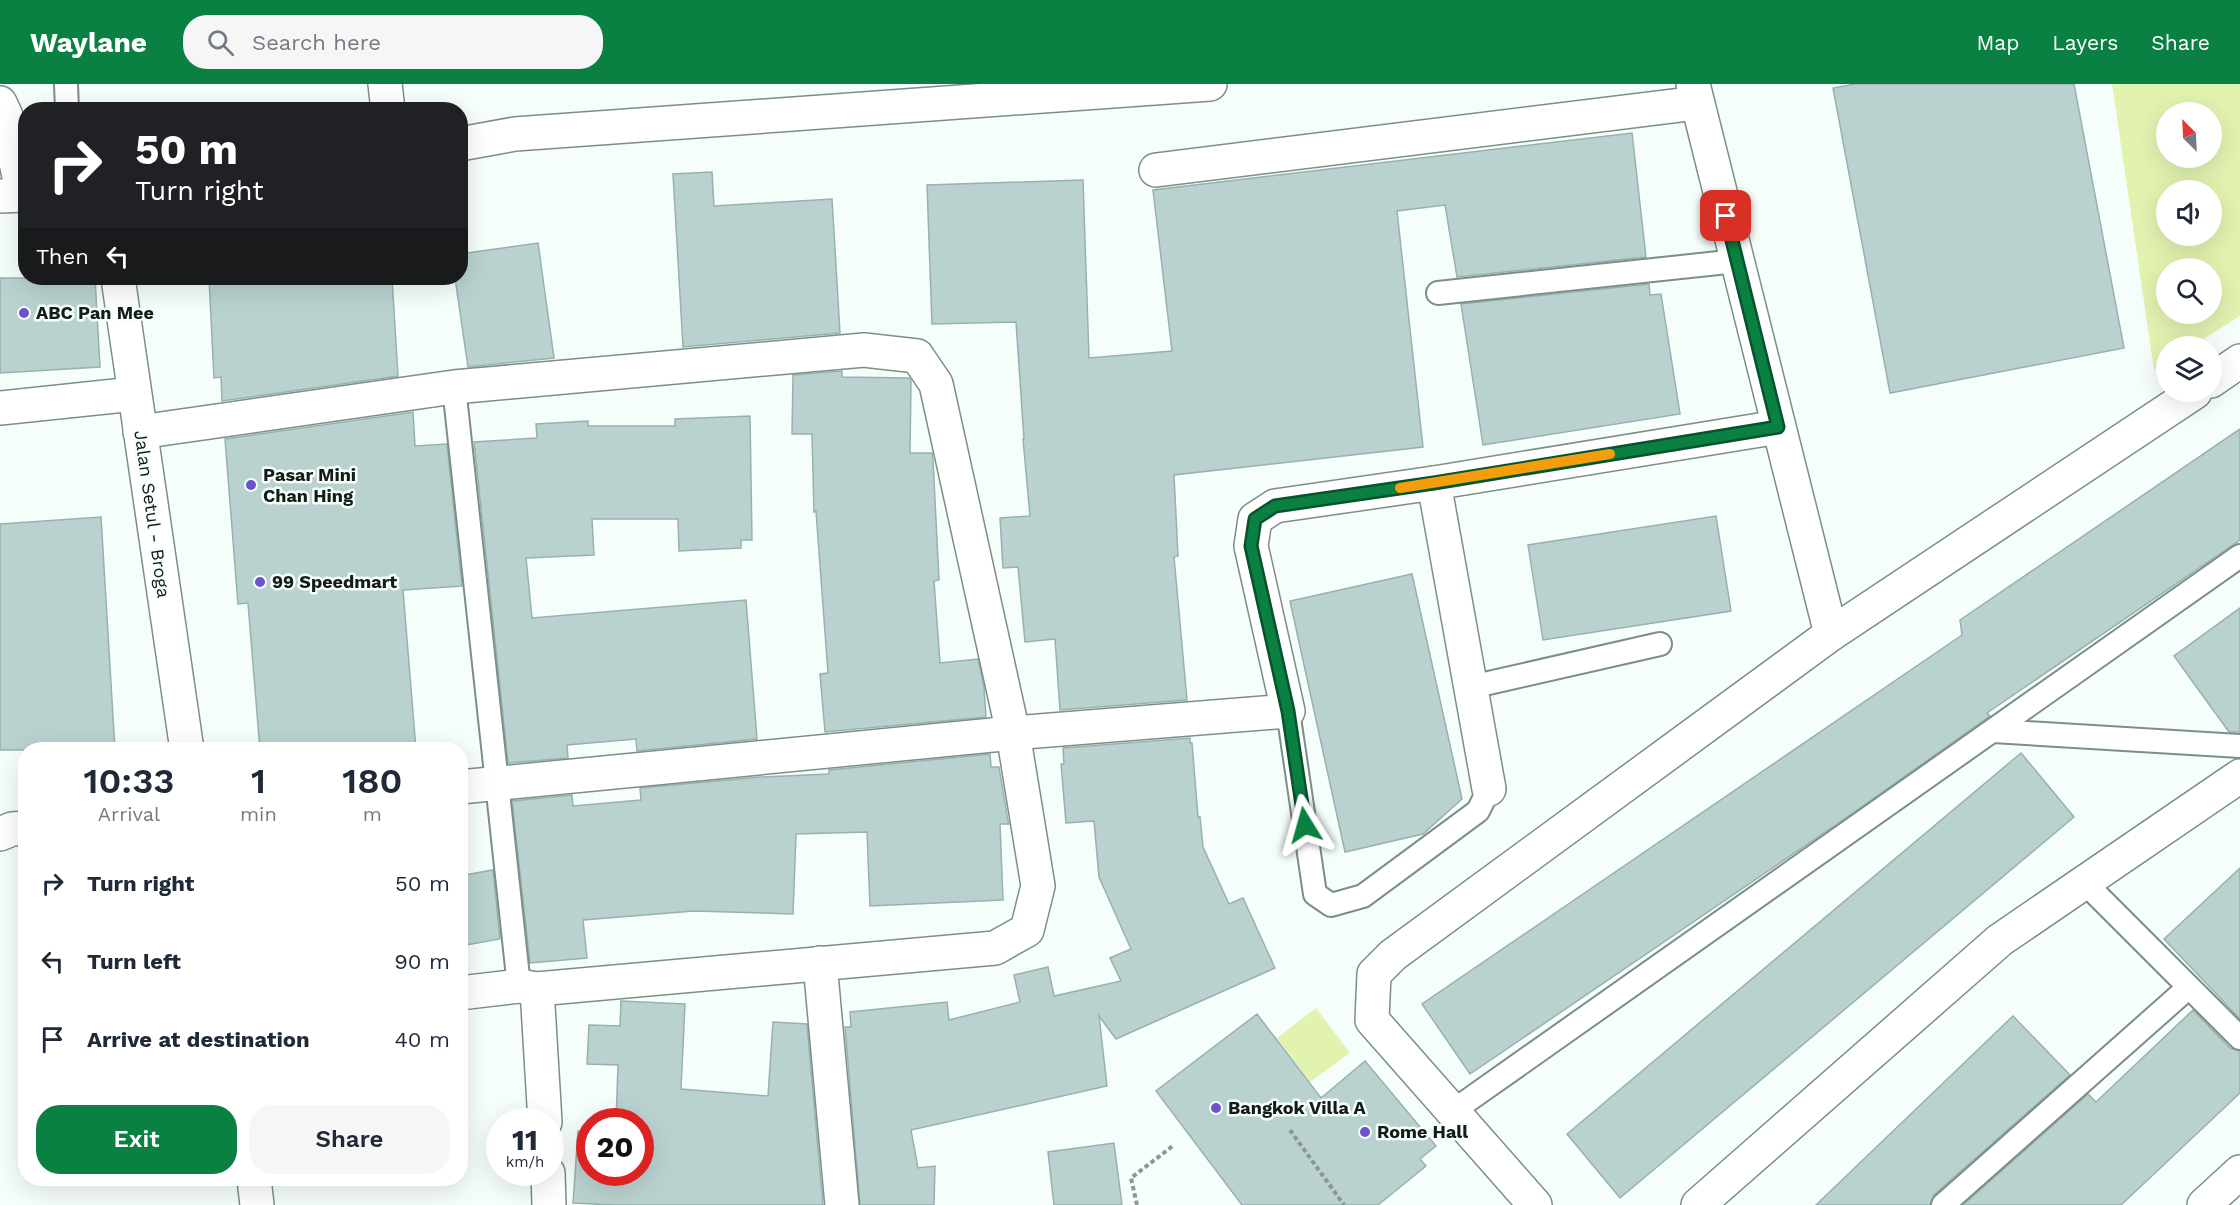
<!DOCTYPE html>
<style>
:root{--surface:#fff;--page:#f6f6f7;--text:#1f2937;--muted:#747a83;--accent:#0b8043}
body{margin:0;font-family:"Work Sans",sans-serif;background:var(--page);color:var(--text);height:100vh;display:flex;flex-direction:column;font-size:22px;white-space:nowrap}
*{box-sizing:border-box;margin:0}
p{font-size:20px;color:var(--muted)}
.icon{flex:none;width:33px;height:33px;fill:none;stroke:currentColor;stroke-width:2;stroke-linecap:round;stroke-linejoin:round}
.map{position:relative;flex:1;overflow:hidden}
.drawer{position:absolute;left:18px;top:658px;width:450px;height:444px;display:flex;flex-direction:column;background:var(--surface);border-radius:24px;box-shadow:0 6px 24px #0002}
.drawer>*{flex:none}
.guide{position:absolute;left:18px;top:18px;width:450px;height:183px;border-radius:24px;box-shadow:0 6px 24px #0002;background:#202124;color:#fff;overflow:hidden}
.needle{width:39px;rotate:336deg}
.controls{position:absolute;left:2156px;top:18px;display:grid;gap:12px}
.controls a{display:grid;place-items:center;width:66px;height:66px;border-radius:50%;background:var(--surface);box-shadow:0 6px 24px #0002;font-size:30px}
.speed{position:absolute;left:486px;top:1024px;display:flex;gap:12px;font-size:30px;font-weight:700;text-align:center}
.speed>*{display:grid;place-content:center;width:78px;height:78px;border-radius:50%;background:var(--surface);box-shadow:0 6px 24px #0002;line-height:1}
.speed small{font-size:15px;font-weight:400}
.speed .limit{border:9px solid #d22;background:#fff;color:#111}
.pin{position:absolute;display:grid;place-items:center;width:51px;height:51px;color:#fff;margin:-26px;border-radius:12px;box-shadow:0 3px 9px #0006}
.me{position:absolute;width:66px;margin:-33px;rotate:352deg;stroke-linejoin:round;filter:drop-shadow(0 0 4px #0008)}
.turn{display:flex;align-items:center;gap:21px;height:126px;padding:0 18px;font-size:27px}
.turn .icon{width:78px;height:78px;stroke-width:2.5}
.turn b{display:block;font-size:42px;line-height:51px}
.then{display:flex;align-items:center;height:57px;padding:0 18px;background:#0003;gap:12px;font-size:22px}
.eta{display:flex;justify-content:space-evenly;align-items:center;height:102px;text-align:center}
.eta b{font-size:36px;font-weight:600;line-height:42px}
.button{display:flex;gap:12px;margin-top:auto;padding:12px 18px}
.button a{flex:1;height:69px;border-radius:24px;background:var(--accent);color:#fff;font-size:24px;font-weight:600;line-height:69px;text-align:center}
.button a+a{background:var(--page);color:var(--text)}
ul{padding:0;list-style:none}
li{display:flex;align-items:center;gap:18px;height:78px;padding:0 18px}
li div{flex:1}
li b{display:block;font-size:22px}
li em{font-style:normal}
header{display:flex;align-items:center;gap:36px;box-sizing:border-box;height:84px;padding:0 30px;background:var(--accent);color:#fff}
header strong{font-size:28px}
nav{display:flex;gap:33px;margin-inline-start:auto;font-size:21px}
.search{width:420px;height:54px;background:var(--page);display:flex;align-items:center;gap:15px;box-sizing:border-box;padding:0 21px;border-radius:24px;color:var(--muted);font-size:22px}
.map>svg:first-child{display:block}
.green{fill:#e2f3b0;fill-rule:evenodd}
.building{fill:#b9d2d0;stroke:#98b1af;stroke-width:1.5}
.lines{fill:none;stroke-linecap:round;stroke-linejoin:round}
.lane-casing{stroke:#7b8f86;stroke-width:26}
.street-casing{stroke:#7b8f86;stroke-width:36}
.secondary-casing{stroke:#7b8f86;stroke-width:36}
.path{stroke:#8d9692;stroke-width:4;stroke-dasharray:4.5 3;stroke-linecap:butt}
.lane{stroke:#fff;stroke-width:22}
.street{stroke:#fff;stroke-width:33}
.secondary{stroke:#fff;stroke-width:33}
.route-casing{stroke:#07532c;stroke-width:15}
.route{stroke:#0b8043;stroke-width:10}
.slow{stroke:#f59e0b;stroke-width:10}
.poi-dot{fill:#6c52cc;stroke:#f5fefa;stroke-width:2}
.labels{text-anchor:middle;stroke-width:5;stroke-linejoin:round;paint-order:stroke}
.poi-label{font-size:18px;font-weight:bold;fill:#141c18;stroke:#f5fefa;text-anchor:start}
.street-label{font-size:18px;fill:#141c18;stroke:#f5fefa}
</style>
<header>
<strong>Waylane</strong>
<div class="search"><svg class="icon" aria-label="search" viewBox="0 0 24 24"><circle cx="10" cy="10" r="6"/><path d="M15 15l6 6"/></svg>Search here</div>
<nav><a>Map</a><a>Layers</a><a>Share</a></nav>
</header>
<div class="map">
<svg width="2240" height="1121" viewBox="0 0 2240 1121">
<rect width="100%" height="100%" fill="#f5fefa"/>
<g class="green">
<path d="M2112,0H2240V232L2192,262H2166V279L2154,286ZM2166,28H2211V74H2166ZM2166,106H2211V152H2166ZM2166,184H2211V230H2166Z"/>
<path d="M1316,924L1350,969L1310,998L1277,954Z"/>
</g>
<g class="building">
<path d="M1855,0H2074L2124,264L1890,309L1833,4Z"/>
<path d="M1632,49L1646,173L1457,193L1445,121L1397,127L1423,363L1174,391L1178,472L1174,473L1187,616L1060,626L1055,555L1025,558L1018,483L1003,484L1000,434L1030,432L1023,355H1024L1016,238L932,240L927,101L1083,96L1089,274L1172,267L1153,106Z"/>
<path d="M712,88L714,122L832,115L840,249L683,263L673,90Z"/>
<path d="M538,159L554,274L468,283L455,194H460V170Z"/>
<path d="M0,194H95L100,283L0,289Z"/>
<path d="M209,194H392L398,292L222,317L221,293L214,294Z"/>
<path d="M1649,200L1650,211L1661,210L1680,330L1483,361L1461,220Z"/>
<path d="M842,287V293L909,294L911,297L910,369H932L933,376L939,496L934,497L940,579L978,575L984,603L986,633L825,648L820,590L828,589L816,427L814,428L812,350H792L793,291Z"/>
<path d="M413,328L415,362L447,360L462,502L403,506L416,666H260L248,519L238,520L225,355Z"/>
<path d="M750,332L752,456H741V464L679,467L678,435H592L594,471L526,474L532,534L746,516L757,655L637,667L636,655L567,661L568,674L508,679L474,358L537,354L536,340L588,337V342H675V335Z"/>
<path d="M2240,345V456L1987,629L1990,632L1843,736L1470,990L1422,920L1962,551L1960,536Z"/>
<path d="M1716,432L1731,527L1543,556L1528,461Z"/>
<path d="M101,433L115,666H0V440Z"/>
<path d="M1412,490L1462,715L1423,750L1345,768L1290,517Z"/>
<path d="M2240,524V648H2229L2174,572Z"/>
<path d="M1190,654V659H1192L1198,733H1200L1203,763L1229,820L1243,814L1275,884L1116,955L1099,932L1107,1002L911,1046L918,1084L935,1082L934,1121H860L845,943H851L850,928L947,918L949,936L1020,918L1014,891L1048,883L1054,912L1121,897L1110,874L1131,865L1099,793L1094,737L1066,739L1061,680H1064L1063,664Z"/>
<path d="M2021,669L2074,733L1620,1114L1567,1050Z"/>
<path d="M990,670L991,683H999L1008,737L1009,740H1000L1003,816L870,822L867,748L796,750L793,830L694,827L583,836L587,874L530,879L512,717L572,711L573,722L641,716L640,704L760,693L829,690V686Z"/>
<path d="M2240,784V935L2164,855Z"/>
<path d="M493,786L500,855L460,862V792Z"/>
<path d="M621,917L685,920L681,1005L768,1012L773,938L807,940L823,1121H613L573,1119L578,1047L590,1048V1089H640V1038H616L618,981L587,980L589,941L620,942Z"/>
<path d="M2193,926L2230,964L2240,967V1009L2121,1121H1963L2088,1010L2096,1018Z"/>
<path d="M1257,930L1321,1014L1365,977L1436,1062L1420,1075L1426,1082L1378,1121H1242L1156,1007Z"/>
<path d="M2013,932L2070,991L1934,1111L1930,1121H1816Z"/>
<path d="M1114,1059L1122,1121H1054L1048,1068Z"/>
</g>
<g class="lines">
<defs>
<g id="lane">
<path d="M66,0L67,26"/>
<path d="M1438,209L1737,177"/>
<path d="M454,303L519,902"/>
<path d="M1471,603L1660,560"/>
<path d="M1288,627L1315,810L1331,821L1363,812L1478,727L1489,705"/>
<path d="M1993,647L2240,662"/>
<path d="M2084,798L2240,954"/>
<path d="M1453,1027L2240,472"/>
<path d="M1943,1121L2189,903"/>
</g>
<g id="street">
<path d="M385,0L388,26"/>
<path d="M1693,0L1831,550"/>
<path d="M0,19L6,32L23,111"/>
<path d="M460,60L515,50L1210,0"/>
<path d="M1156,86L1697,19"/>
<path d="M2211,297L2240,277"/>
<path d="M0,324L134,310"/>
<path d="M140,348L454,303L864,266L917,272L936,300L1013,649L1038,802L1027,846L995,864L537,905L519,902L460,909"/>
<path d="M1434,399L1489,705"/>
<path d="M460,703L1013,649L1288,627L1251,462L1255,435L1275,422L1434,399L1778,343"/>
<path d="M0,750L12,745L26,744"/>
<path d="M820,879L842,1121"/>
<path d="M537,905L545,1038"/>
<path d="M548,1089L549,1121"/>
<path d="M1535,1121L1372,936L1374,890L1393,871L1831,550L2195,308"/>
<path d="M1698,1121L2000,856L2240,692"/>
<path d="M2204,1121L2240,1088"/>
</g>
<g id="secondary">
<path d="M0,112L26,111"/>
<path d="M118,194L187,666"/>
<path d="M254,1095L257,1121"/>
</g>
</defs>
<use href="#lane" class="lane-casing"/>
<use href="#street" class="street-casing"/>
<use href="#secondary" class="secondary-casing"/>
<g class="path">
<path d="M1290,1046L1344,1121"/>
<path d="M1137,1121L1131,1094L1174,1061"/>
</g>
<use href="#lane" class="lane"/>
<use href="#street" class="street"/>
<use href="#secondary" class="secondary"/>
</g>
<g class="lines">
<defs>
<path id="route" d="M1305,741L1288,627L1251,462L1255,435L1275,422L1434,399L1778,343L1726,132"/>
</defs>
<use href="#route" class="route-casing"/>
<use href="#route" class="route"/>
<path class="slow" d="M1400,404L1610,370"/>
</g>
<g class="poi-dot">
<circle cx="24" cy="229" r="6"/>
<circle cx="251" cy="401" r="6"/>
<circle cx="260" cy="498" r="6"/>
<circle cx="1216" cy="1024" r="6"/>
<circle cx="1365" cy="1048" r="6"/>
</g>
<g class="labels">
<g class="poi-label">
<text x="36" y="235">ABC Pan Mee</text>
<text x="263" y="397">Pasar Mini<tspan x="263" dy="21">Chan Hing</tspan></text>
<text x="272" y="504">99 Speedmart</text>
<text x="1228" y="1030">Bangkok Villa A</text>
<text x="1377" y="1054">Rome Hall</text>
</g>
<g class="street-label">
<text transform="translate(152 430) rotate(82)" y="6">Jalan Setul - Broga</text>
</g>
</g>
</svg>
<div class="controls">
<a><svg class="needle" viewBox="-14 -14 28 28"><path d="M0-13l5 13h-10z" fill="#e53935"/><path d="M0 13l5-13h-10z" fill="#747a83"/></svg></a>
<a><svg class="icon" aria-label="sound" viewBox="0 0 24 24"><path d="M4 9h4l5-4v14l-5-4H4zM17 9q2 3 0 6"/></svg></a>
<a><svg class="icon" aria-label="search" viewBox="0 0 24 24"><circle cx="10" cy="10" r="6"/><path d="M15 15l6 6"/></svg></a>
<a><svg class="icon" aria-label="layers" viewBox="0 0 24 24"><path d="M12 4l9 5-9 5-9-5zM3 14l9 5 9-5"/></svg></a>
</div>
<div class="speed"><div>11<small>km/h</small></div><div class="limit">20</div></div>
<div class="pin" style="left:1726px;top:132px;background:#d93025"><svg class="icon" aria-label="arrive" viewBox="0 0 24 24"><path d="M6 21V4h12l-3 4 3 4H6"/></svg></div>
<svg class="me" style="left:1305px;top:741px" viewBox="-20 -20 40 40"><path d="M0-17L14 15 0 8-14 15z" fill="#0b8043" stroke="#fff" stroke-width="4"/></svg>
<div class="guide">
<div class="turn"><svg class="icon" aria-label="right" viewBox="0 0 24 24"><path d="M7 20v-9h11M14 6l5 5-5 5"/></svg><div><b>50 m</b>Turn right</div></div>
<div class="then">Then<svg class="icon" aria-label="left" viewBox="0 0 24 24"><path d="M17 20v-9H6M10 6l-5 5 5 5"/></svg></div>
</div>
<section class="drawer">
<div class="eta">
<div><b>10:33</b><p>Arrival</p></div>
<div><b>1</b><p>min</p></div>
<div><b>180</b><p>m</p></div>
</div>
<ul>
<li><svg class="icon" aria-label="right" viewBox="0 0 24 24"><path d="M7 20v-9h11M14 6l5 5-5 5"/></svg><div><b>Turn right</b></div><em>50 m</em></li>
<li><svg class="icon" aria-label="left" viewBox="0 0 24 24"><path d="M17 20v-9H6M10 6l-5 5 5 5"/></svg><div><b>Turn left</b></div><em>90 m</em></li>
<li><svg class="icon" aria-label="arrive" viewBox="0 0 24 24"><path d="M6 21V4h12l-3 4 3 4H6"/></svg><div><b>Arrive at destination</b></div><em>40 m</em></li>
</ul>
<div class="button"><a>Exit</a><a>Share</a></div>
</section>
</div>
